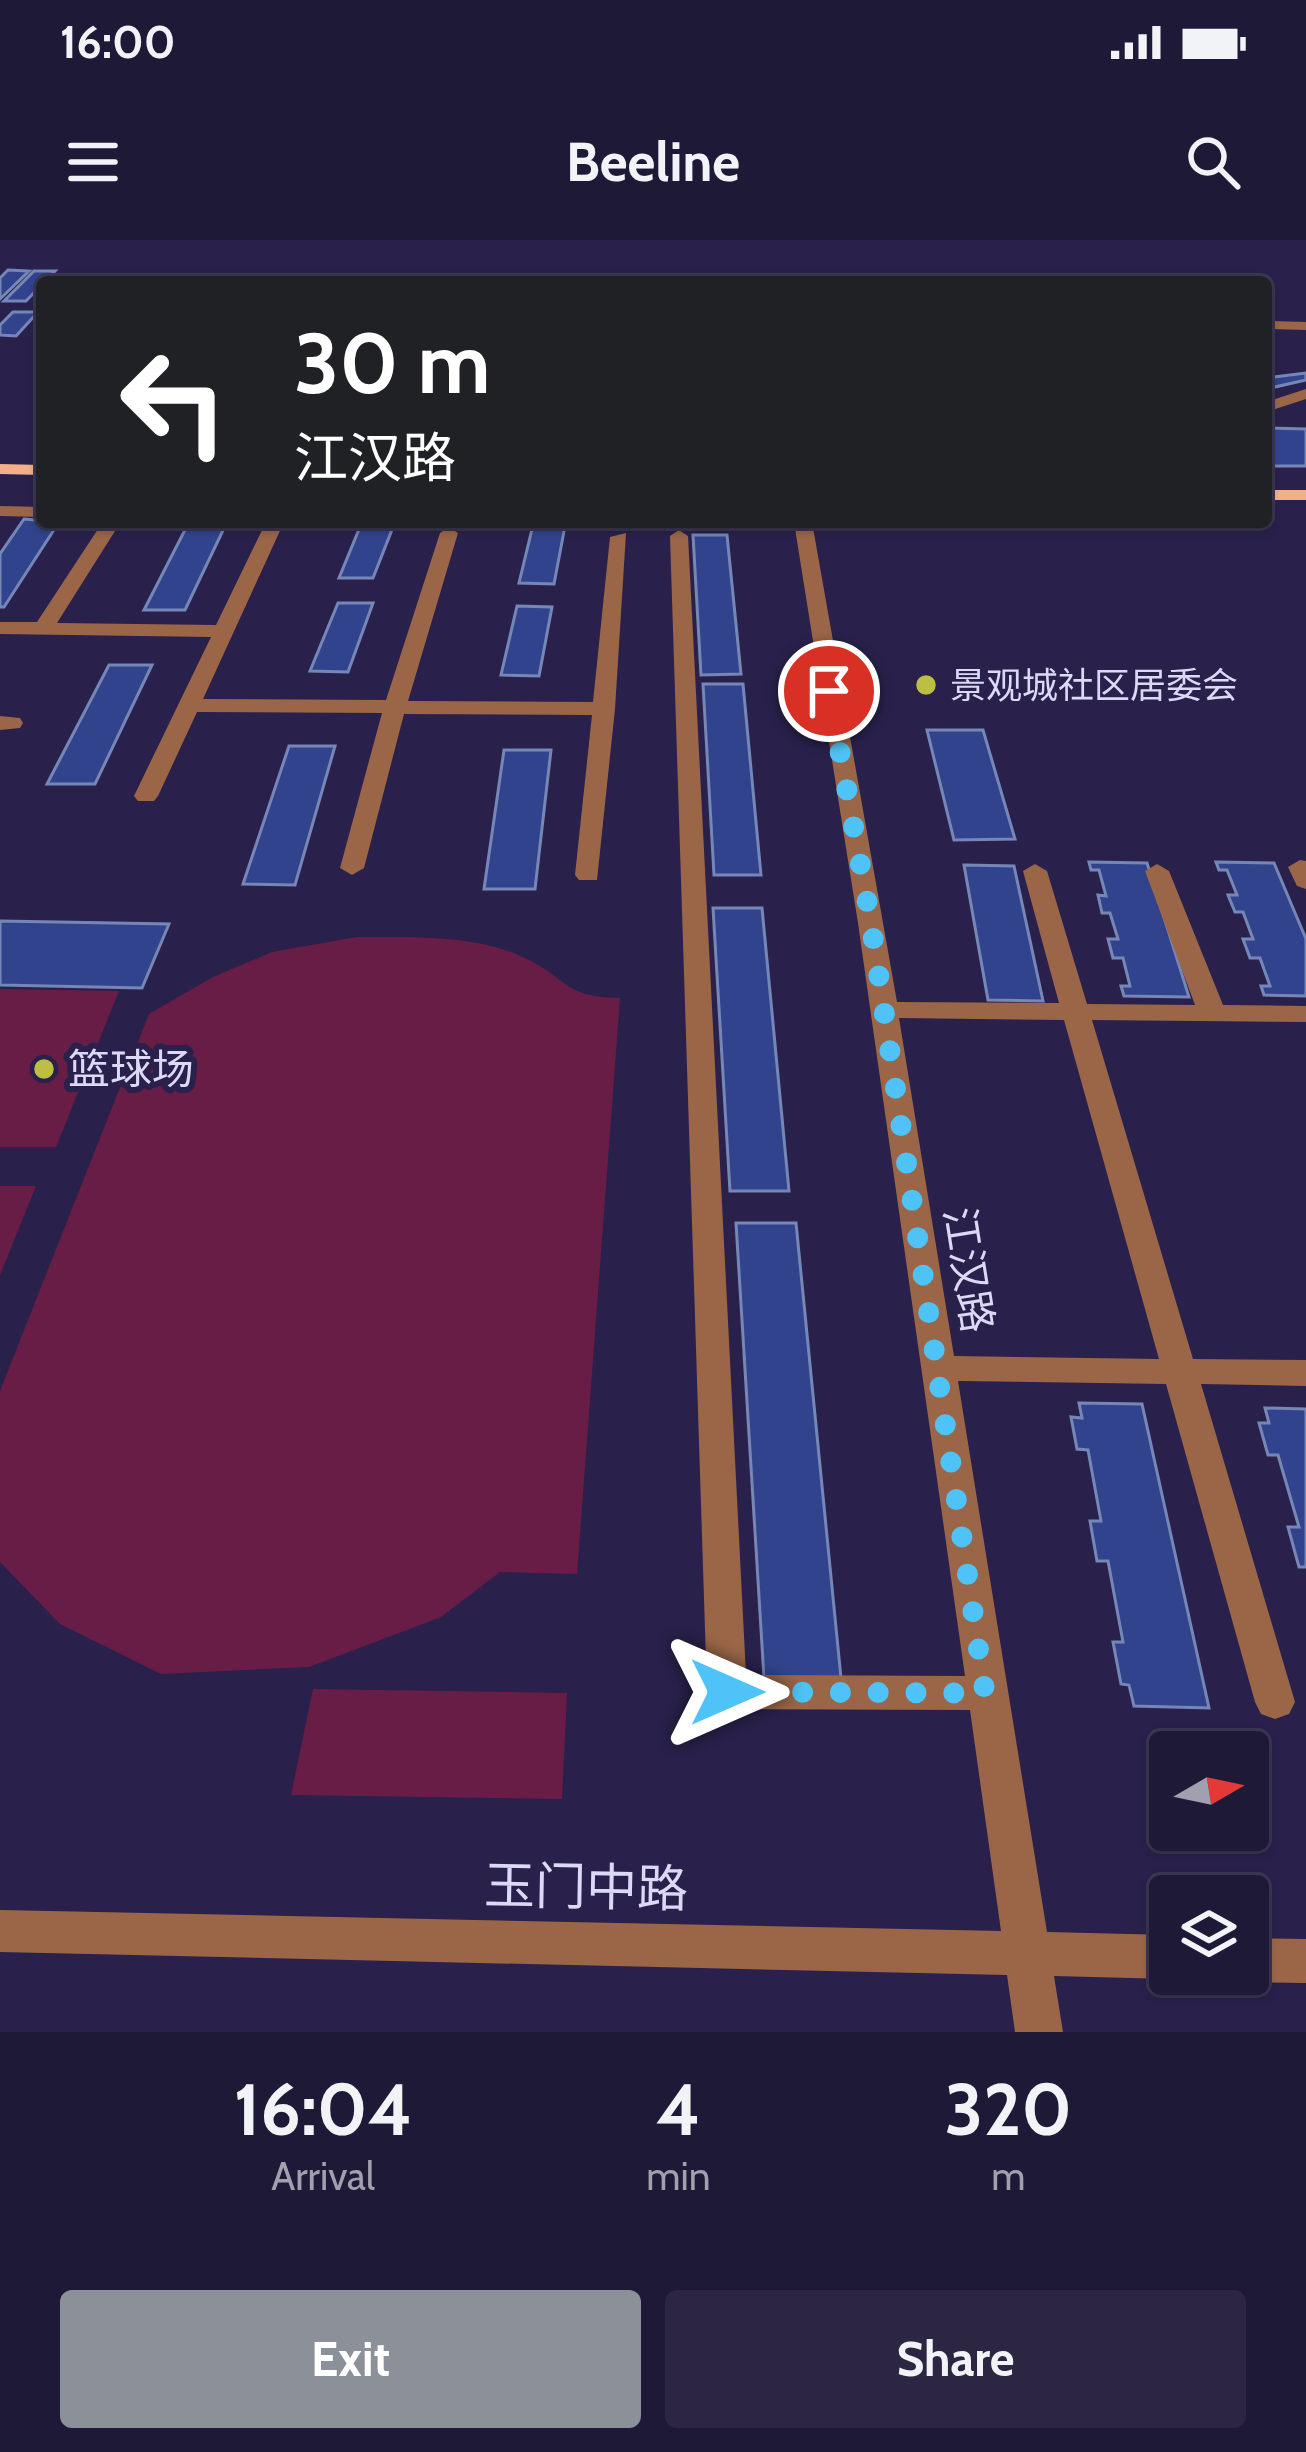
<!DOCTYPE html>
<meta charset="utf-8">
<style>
:root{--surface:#1f1938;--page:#2c2643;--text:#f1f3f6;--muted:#a1a0ae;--line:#3c3853;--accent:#8c9099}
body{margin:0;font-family:Cabin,"Noto Sans SC",sans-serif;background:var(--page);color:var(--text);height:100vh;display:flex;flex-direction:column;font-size:45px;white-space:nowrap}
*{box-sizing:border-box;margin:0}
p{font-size:39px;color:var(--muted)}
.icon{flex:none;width:66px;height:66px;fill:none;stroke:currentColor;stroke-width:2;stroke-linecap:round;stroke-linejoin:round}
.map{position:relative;height:1792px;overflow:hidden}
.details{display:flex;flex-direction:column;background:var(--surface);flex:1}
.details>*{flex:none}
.guide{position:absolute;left:36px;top:36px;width:1236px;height:252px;border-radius:12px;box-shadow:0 3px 9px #0004,0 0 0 3px var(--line);background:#202124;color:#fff;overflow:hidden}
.needle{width:78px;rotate:81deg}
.buttons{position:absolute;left:1149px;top:1491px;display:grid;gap:24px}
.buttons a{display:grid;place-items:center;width:120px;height:120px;border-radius:12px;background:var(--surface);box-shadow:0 3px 9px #0004,0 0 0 3px var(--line);font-size:60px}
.pin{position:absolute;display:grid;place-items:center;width:102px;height:102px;color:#fff;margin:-51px;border:6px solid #fff;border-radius:50%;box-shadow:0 3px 12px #0007}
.me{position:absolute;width:132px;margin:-66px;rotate:90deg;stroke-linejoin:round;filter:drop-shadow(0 0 9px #0008)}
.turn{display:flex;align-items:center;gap:42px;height:252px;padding:0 60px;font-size:54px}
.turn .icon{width:156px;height:156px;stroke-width:2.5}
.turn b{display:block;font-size:84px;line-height:102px}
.eta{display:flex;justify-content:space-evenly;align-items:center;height:204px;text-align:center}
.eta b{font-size:72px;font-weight:700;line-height:84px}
.action{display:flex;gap:24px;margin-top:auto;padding:24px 60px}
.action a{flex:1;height:138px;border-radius:12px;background:var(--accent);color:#fff;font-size:48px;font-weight:700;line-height:138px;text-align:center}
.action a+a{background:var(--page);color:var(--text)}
.status{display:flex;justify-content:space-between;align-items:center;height:84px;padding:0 60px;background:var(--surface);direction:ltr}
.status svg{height:33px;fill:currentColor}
header{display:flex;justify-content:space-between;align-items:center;height:156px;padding:0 60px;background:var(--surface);font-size:54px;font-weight:700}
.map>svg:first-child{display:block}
.green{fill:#681d47}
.building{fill:#31438c;stroke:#7687b7;stroke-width:3}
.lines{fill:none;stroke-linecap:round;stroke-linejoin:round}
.minor{fill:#9b6648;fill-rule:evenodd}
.major{fill:#f2af8a;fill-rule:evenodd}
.route{stroke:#4fc3f7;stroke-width:21;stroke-dasharray:0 37.8}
.poi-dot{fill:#bebf42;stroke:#29214b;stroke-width:4.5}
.labels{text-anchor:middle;stroke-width:12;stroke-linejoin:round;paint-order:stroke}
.far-poi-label{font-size:36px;fill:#dbd9f5;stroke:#29214b;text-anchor:start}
.poi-label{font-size:42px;fill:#dbd9f5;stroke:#29214b;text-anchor:start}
.street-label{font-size:42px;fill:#dbd9f5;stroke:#29214b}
.near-street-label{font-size:51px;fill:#dbd9f5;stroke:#29214b}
</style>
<div class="status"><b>16:00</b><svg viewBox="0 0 49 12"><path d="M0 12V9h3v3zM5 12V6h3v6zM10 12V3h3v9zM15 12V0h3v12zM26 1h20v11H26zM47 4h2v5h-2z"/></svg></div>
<header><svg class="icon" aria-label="menu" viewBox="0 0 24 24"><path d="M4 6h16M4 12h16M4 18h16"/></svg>Beeline<svg class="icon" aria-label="search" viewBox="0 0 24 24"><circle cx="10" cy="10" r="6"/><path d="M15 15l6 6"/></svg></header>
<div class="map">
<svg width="1306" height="1792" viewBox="0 0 1306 1792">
<rect width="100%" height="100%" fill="#29214b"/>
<g class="green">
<path d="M357,697C412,697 477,694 527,719C571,741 564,757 620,758L577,1334L500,1332L441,1377L309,1427L161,1434L60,1384L0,1322V1151L149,774L213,737L272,712Z"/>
<path d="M0,749L119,751L56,907H0Z"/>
<path d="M0,946H36L0,1035Z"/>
<path d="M313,1449L567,1453L562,1559L291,1555Z"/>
</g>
<g class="building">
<path d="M8,30L29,31L0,59V38Z"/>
<path d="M34,31H55L26,61H4Z"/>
<path d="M13,72H38L16,96L0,95V85Z"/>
<path d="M1306,133V140L1266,149V138Z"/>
<path d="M1266,188L1306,189V226H1266Z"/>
<path d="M24,279L59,282L4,367H0V314Z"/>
<path d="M189,282H227L185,370H144Z"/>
<path d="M362,282H395L373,338H339Z"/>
<path d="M533,285L565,286L554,344L519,343Z"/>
<path d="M693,295H727L741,434L701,435Z"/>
<path d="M338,363H373L348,432L310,431Z"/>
<path d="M517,366L552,367L539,436L501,435Z"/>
<path d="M109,425H152L95,544H47Z"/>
<path d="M703,444H743L761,635H714Z"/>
<path d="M927,490H983L1015,599L954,600Z"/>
<path d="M289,506H335L295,645L243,644Z"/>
<path d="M504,510H551L535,649H484Z"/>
<path d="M1089,622L1147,623L1189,757L1124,756L1121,746H1130L1123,718H1113L1108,699H1118L1110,673H1102L1098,655L1106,656L1099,630H1091Z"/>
<path d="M1216,622L1274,623L1306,699V756L1264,755L1261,746H1270L1260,718H1250L1243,699H1253L1243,672H1235L1228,655H1237L1227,630H1219Z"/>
<path d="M964,625L1014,626L1043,761L988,760Z"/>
<path d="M713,668H762L789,951H730Z"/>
<path d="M0,681L169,684L142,748L0,745Z"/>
<path d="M736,983H796L841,1438H764Z"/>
<path d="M1079,1163L1142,1164L1209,1468L1134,1466L1129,1445L1121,1444L1113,1402H1123L1108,1321H1097L1090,1281H1101L1088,1210L1077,1209L1071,1177L1082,1178Z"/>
<path d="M1265,1168L1306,1169V1327H1299L1288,1287H1299L1278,1215H1268L1259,1183H1269Z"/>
</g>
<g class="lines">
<g class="minor">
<path d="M1266,81L1306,82V90L1266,89Z"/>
<path d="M1306,149V159L1266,172V162Z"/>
<path d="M0,266L42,267V277L0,276Z"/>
<path d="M131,282L115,291L57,383L216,385L266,282H284L203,459L386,460L440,293L449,287L458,293L408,461L593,462L610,297L626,293L615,469L597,640H579L575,635L592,475L404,474L364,628L352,635L340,628L382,473L197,472L158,556L154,561H138L134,556L211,397L0,394V382H37L102,283Z"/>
<path d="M794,282H812L897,762L1059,763L1023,631L1035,624L1047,631L1087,764L1195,765L1145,631L1157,624L1169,631L1223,765L1306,766V782L1092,780L1193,1119L1306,1120V1146L1201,1144L1295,1462L1289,1474L1275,1479L1261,1474L1255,1462L1166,1144L958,1141L1047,1692L1170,1695V1734H1182L1170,1739L1054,1736L1063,1792H1015L1007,1735L0,1712V1670L1001,1691L970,1470L727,1469L713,1464L707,1452L670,296L679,290L688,296L746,1435L965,1436L858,683ZM899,778L1064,780L1159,1119L954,1116Z"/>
<path d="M0,476L20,478L23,483L20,488L0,490Z"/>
<path d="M1300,620L1306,621V649L1297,646L1288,627Z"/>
<path d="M1248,1698L1306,1699V1743L1248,1742L1232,1736L1248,1734Z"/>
</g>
<g class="major">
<path d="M0,224L42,225V235L0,234Z"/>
<rect x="1266" y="250" width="40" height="10"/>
</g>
</g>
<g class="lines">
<path class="route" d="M727,1452L985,1453L871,683L829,451"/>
</g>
<g class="poi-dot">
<circle cx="926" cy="445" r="12"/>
<circle cx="44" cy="829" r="12"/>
</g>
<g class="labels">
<g class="far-poi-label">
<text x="950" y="458">景观城社区居委会</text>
</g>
<g class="poi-label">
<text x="68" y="844">篮球场</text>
</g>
<g class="street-label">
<text transform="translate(969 1030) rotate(81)" y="15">江汉路</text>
</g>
<g class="near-street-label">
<text transform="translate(586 1647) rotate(1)" y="18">玉门中路</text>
</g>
</g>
</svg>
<div class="buttons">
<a><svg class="needle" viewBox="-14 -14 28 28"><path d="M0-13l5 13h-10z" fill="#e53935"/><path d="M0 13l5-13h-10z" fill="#a1a0ae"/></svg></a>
<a><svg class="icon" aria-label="layers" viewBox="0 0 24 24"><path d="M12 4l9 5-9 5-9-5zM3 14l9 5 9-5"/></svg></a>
</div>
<div class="pin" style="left:829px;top:451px;background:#d93025"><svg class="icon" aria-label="arrive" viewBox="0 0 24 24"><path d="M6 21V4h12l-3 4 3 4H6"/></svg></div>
<svg class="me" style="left:727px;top:1452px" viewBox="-20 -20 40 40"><path d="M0-17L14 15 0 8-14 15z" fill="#4fc3f7" stroke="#fff" stroke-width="4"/></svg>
<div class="guide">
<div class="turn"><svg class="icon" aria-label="left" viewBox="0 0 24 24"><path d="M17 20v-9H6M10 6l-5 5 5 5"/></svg><div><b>30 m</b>江汉路</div></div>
</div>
</div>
<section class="details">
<div class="eta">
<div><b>16:04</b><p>Arrival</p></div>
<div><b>4</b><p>min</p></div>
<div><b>320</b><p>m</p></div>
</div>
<div class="action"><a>Exit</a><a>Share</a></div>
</section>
